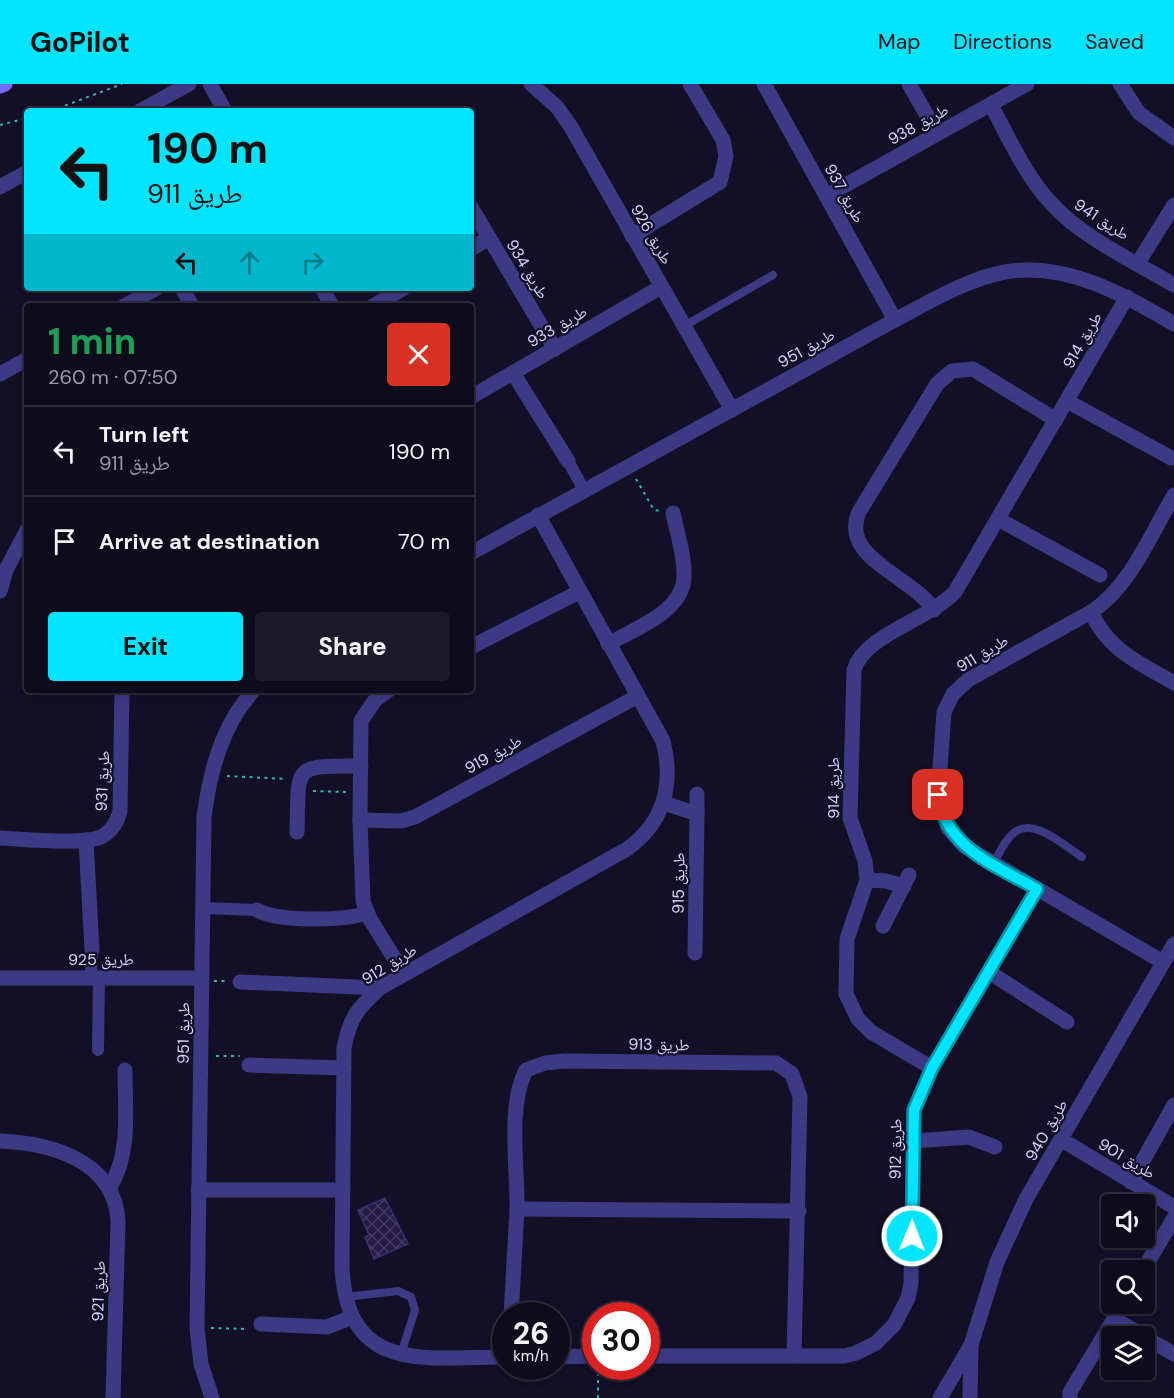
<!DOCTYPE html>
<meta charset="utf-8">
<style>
:root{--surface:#0e0b1c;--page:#1c1929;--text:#f1f3f6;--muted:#9b9ba3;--line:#2e2b3b;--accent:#00e5ff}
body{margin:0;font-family:"DM Sans","Noto Naskh Arabic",sans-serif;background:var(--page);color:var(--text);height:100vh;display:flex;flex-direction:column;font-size:22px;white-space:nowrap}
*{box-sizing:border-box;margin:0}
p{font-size:20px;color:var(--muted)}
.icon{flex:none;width:33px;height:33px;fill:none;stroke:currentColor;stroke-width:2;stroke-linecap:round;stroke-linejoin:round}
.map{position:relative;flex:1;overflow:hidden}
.panel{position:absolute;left:24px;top:219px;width:450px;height:390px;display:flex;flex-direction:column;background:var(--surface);border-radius:6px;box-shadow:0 3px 9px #0003,0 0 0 2px var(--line)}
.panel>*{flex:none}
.banner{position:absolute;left:24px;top:24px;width:450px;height:183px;border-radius:6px;box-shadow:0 3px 9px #0003,0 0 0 2px var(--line);background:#00e5ff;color:#111;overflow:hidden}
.fabs{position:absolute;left:1101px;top:1110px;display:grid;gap:12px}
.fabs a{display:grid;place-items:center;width:54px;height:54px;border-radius:6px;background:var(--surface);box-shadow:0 3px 9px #0003,0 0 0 2px var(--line);font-size:30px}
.speed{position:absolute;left:492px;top:1218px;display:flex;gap:12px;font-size:30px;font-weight:700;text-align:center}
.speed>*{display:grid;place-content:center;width:78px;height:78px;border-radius:50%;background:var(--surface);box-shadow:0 3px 9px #0003,0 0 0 2px var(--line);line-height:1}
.speed small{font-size:15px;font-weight:400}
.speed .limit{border:9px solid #d22;background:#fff;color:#111}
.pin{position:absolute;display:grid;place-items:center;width:51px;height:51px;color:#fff;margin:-26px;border-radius:12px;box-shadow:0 3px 9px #0006}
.me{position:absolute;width:66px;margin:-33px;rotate:1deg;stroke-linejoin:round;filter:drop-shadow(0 0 4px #0008)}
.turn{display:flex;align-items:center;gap:21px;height:126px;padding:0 24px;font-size:27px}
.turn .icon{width:78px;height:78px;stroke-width:2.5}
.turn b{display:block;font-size:42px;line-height:51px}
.lanes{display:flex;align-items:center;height:57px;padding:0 24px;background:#0003;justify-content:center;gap:30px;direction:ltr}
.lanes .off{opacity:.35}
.round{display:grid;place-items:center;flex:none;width:63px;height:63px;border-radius:6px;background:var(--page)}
.summary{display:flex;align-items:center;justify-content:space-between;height:102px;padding:0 24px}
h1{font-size:36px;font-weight:800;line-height:45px;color:#1e9e55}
.primary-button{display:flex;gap:12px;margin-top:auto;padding:12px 24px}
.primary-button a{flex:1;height:69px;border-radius:6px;background:var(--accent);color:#111;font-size:24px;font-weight:800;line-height:69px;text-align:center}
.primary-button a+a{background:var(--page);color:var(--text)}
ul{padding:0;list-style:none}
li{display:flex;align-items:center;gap:18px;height:90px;padding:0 24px;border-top:2px solid var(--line)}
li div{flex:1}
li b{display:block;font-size:22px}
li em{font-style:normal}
header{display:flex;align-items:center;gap:36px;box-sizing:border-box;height:84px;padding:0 30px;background:var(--accent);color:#111}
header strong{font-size:28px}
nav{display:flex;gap:33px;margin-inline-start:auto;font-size:21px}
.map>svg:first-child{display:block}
.building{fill:url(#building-cross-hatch);stroke:#3b2d73;stroke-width:1.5}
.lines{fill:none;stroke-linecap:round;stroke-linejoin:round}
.path{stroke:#2fb8b0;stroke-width:2;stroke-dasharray:3 4.5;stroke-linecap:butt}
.service{stroke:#3d3a85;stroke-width:8}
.pedestrian{stroke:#3d3a85;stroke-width:12}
.minor{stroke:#3d3a85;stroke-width:15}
.tertiary{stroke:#3d3a85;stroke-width:15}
.secondary{stroke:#6f6bff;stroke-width:15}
.route-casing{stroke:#0095a6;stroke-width:15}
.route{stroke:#00e5ff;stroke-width:10}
.labels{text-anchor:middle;stroke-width:4.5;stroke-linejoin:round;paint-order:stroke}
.street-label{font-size:16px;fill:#d9d4ff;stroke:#130f26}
</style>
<header>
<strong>GoPilot</strong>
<nav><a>Map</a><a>Directions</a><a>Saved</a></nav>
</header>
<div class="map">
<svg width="1174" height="1314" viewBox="0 0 1174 1314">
<defs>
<pattern id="building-cross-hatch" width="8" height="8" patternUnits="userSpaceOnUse" patternTransform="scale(1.5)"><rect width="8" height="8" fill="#241b47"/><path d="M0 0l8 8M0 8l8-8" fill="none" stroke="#433b63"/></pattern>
</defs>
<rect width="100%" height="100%" fill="#130f26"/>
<path class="building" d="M385,1114L408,1160L374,1175L365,1153L369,1151L358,1126Z"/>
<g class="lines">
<g class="path">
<path d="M51,27L122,0"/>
<path d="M0,41L27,34"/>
<path d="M636,395L654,426L661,427"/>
<path d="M227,692L287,695"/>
<path d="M313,707L346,708"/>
<path d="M214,897H226"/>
<path d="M216,972H240"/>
<path d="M211,1244L248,1245"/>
<path d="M598,1314V1285"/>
</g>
<g class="service">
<path d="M684,242L773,191"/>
<path d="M993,780C999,770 1005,755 1015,748C1034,733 1066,763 1082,773"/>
<path d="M345,1213L398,1207L411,1213L415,1226L401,1270"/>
</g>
<g class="pedestrian">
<path d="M568,377L584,406"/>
<path d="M203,824L257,826"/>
<path d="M91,893L92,866"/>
<path d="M98,966L99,893"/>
</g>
<g class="minor">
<path d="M210,0L225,27"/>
<path d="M531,0L557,23L571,43L732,326"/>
<path d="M764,0L895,236"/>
<path d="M909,0L937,49"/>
<path d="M1120,0L1139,29L1174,54"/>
<path d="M991,21C1009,54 1025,91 1051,119C1081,153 1135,178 1174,201"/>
<path d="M140,27L189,0"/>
<path d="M0,103L27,88"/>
<path d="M826,112L1027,0"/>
<path d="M471,123L555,265"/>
<path d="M632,152L720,98L726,72L723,56L690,0"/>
<path d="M471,165L489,154"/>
<path d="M1138,179L1174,121"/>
<path d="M182,204L192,222"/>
<path d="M322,204L332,222"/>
<path d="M124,222L157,204"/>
<path d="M373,222L404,204"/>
<path d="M513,289L568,377"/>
<path d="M0,290L27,275"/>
<path d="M471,313L661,203"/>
<path d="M1067,317L1171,374"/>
<path d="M998,435L1100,491"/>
<path d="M0,507L6,486L27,446"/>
<path d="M934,526C911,491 839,474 859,428L937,300L952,287L973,285L1056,336"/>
<path d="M1091,528C1109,567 1138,578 1174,599"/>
<path d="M608,560C634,545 683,528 684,493C685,472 677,449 673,429"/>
<path d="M471,563L579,508"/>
<path d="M389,606L375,616L361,637L360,736L363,817L370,835L404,890"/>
<path d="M664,719L697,730L695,869"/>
<path d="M697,730V710"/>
<path d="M360,736L401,737L415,733L638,612"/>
<path d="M297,748C299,680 291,682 361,682"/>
<path d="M0,754C23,755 82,761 101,753C111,748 117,739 120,727L122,606"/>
<path d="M86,756L92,866"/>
<path d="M867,796L886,797L904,802"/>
<path d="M257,826C279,838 343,837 367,829"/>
<path d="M883,842L909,791"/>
<path d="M1163,878L964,762L948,744L938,712L944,628L953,610L968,596L1091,528C1130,503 1151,450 1174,411"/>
<path d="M989,888L1067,938"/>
<path d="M240,898L380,904"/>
<path d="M249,981L344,984"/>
<path d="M932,984L871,948L858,935L846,910L847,855L867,796L865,777L850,734L854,586C864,551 928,536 955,508L1127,213"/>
<path d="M1062,1056L1174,1123"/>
<path d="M0,1057C51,1059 115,1077 118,1137L113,1314"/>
<path d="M914,1057L969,1053L995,1063"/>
<path d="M1131,1098L1174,1021"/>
<path d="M110,1103C131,1069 125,1025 125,986"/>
<path d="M198,1106H343"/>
<path d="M517,1125L799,1127"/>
<path d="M1143,1186L1174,1134"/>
<path d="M511,1232C513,1196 515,1161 517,1126C518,1085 507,1023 526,986L545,979L564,977L776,979L792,990L800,1013L794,1272"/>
<path d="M1114,1235L1144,1252"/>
<path d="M261,1240L327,1243L352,1233"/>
<path d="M1144,1253L1174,1270"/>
<path d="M646,1272H844L856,1269L876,1259L894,1241L908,1214L911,1199L914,1026L932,984L1037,805"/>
<path d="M506,1273C425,1273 347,1291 342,1183L344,964C350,933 357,925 380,904L627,765C664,739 674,700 663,657L538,431"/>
<path d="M556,1273L596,1272"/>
<path d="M940,1314L971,1261L997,1178L1026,1115L1174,860"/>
<path d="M970,1314L971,1264"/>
<path d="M1070,1314V1308L1123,1220"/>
</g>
<g class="tertiary">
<path d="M471,469L895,236C929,218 967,195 1005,188C1065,177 1125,211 1174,240"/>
<path d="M0,894H202"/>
<path d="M212,1314L201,1280L197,1244L204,733C210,687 222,641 254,606"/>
</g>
<path class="secondary" d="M0,2L5,0"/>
</g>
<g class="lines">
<defs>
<path id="route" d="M912,1152L914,1026L932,984L1037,805C997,782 945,764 938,711"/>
</defs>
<use href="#route" class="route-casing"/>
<use href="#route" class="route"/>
</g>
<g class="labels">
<g class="street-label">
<text transform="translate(918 40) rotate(-29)" y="6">طريق 938</text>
<text transform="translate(845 109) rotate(61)" y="6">طريق 937</text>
<text transform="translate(1102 135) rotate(33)" y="6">طريق 941</text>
<text transform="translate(652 150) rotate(60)" y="6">طريق 926</text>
<text transform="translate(528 185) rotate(59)" y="6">طريق 934</text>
<text transform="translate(557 242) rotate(-30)" y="6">طريق 933</text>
<text transform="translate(1082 256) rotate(-60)" y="6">طريق 914</text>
<text transform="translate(806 264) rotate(-29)" y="6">طريق 951</text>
<text transform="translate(982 569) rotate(-31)" y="6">طريق 911</text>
<text transform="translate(493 670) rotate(-29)" y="6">طريق 919</text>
<text transform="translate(102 697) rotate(-87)" y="6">طريق 931</text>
<text transform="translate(833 704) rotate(-90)" y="6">طريق 914</text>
<text transform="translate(678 799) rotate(-89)" y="6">طريق 915</text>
<text x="101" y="881">طريق 925</text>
<text transform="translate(389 880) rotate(-32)" y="6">طريق 912</text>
<text transform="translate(183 949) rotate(-89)" y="6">طريق 951</text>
<text transform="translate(659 960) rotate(1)" y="6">طريق 913</text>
<text transform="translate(1046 1046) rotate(-60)" y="6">طريق 940</text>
<text transform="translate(895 1065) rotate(-89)" y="6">طريق 912</text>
<text transform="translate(1127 1074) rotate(31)" y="6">طريق 901</text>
<text transform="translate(98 1207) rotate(-88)" y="6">طريق 921</text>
</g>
</g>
</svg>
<div class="fabs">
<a><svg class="icon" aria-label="sound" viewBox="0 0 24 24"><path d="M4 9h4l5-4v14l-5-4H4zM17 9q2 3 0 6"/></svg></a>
<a><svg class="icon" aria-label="search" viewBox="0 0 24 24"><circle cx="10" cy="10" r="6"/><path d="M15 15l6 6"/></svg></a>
<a><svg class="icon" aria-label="layers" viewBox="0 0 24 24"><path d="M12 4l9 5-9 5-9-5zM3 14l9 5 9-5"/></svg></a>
</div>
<div class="speed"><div>26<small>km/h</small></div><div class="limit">30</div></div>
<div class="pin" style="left:938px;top:711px;background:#d93025"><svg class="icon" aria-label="arrive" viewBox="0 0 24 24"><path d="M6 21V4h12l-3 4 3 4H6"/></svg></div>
<svg class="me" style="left:912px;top:1152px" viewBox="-20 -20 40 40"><circle r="17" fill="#00e5ff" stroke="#fff" stroke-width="3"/><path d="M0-11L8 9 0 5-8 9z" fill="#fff"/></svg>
<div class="banner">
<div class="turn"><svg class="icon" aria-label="left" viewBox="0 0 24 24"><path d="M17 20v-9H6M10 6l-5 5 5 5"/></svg><div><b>190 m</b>طريق 911</div></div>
<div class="lanes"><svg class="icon" aria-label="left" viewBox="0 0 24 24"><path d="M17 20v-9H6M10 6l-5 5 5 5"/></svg><svg class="icon off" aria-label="ahead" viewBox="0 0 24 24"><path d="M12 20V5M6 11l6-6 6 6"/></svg><svg class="icon off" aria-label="right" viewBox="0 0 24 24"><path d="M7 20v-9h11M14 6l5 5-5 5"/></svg></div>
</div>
<section class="panel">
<div class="summary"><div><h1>1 min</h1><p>260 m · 07:50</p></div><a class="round" style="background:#d93025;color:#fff"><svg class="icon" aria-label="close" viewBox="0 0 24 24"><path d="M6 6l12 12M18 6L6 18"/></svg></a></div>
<ul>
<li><svg class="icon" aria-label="left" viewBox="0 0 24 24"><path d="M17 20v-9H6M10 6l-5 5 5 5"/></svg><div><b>Turn left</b><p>طريق 911</p></div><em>190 m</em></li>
<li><svg class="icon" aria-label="arrive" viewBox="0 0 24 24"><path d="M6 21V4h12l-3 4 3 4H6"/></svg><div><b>Arrive at destination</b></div><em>70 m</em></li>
</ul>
<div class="primary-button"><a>Exit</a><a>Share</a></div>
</section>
</div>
